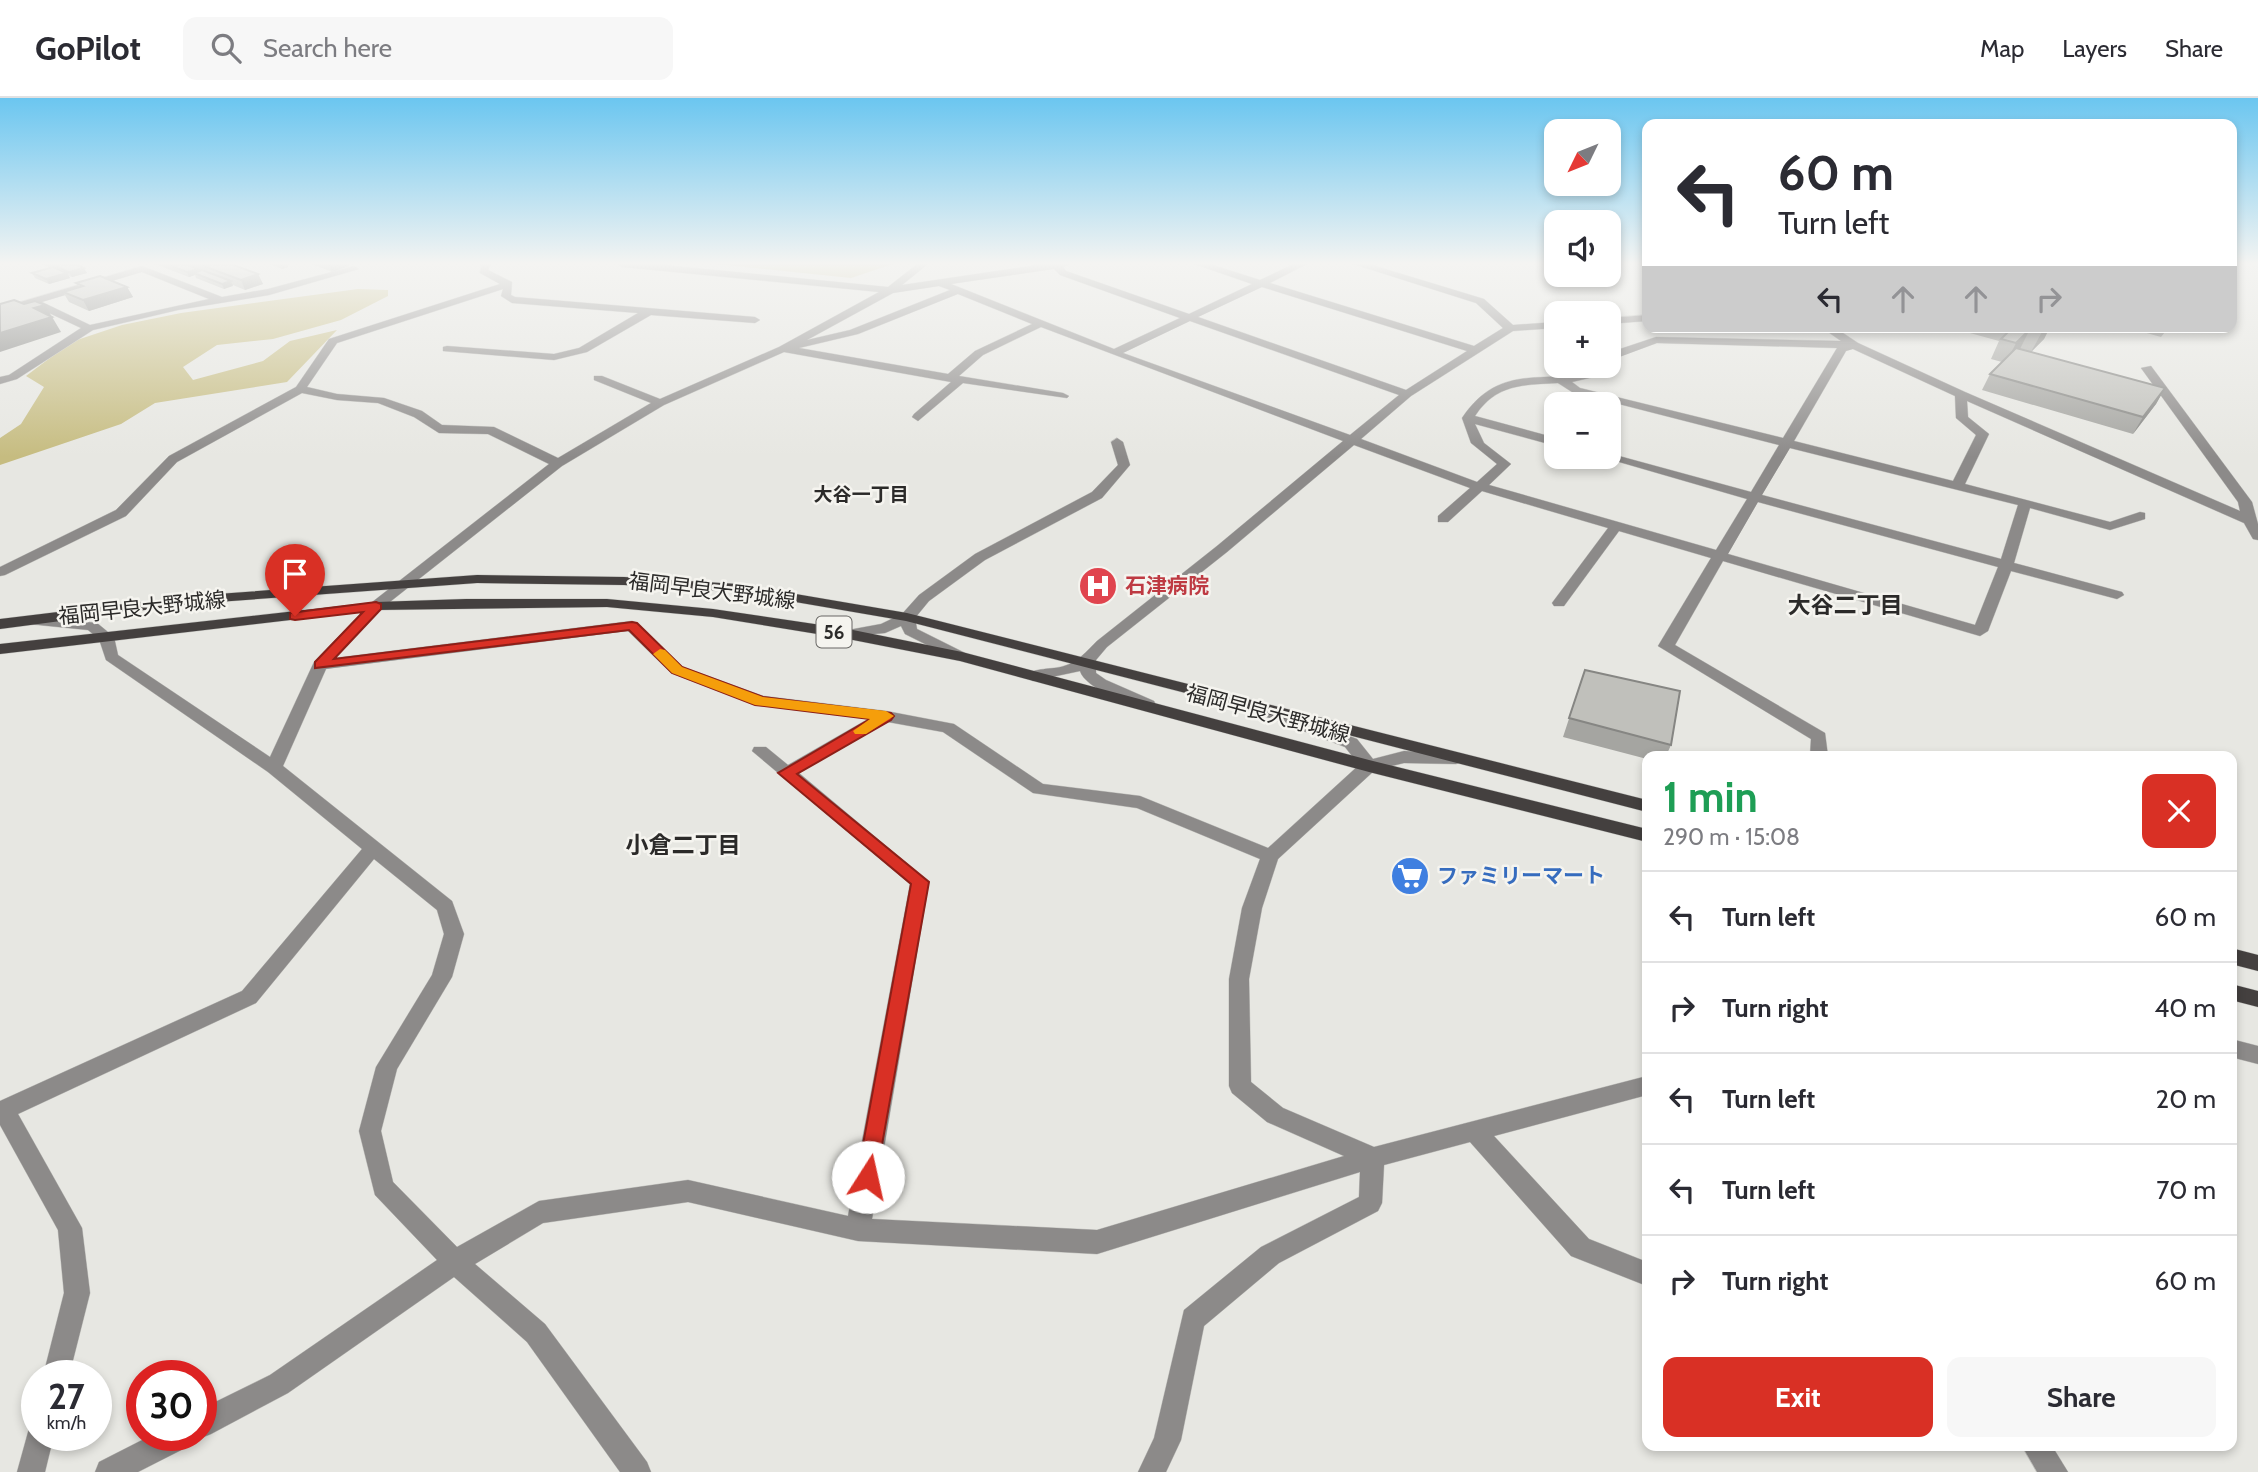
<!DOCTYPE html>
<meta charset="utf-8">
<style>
:root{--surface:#fff;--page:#f7f7f7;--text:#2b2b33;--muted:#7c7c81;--line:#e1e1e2;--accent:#d93025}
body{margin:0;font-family:Cabin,"Noto Sans JP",sans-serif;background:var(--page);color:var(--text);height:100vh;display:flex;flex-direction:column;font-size:26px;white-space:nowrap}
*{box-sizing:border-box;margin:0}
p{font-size:23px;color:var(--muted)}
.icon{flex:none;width:38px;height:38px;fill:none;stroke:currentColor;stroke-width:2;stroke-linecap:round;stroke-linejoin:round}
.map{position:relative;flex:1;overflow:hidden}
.drawer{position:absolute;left:1642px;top:653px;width:595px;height:700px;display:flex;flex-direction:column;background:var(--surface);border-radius:14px;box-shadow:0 4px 10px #0003}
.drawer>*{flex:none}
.hud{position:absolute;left:1642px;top:21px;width:595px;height:214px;border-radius:14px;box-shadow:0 4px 10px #0003;background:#fff;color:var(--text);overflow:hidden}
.needle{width:46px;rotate:227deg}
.buttons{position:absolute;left:1544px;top:21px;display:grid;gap:14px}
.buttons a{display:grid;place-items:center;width:77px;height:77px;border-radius:14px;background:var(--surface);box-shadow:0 4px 10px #0003;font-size:35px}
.speed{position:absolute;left:21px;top:1262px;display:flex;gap:14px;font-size:35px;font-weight:700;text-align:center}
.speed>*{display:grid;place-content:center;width:91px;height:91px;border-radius:50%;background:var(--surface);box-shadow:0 4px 10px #0003;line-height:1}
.speed small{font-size:18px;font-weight:400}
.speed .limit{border:10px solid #d22;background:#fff;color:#111}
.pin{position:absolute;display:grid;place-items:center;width:60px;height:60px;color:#fff;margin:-72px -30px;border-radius:50% 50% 50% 0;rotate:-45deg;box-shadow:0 0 7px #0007}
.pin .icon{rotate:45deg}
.me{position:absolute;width:77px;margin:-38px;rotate:10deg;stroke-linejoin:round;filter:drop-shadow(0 0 5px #0008)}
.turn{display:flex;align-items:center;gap:24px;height:147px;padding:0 21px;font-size:32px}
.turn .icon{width:91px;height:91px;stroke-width:2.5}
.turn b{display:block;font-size:49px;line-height:60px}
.lanes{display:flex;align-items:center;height:66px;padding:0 21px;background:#0003;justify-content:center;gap:35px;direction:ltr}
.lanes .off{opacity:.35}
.round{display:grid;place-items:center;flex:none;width:74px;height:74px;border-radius:14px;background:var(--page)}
.head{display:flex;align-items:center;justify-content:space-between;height:119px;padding:0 21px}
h1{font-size:42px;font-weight:700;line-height:52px;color:#1e9e55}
.button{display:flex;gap:14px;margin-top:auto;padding:14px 21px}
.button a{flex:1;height:80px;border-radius:14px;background:var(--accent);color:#fff;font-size:28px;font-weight:700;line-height:80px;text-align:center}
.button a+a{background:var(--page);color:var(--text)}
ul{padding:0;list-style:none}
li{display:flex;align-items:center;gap:21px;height:91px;padding:0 21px;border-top:2px solid var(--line)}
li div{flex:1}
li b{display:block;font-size:26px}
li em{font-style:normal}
header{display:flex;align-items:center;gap:42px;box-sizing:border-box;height:98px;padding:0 35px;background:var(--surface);border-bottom:2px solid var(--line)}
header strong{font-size:33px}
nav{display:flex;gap:38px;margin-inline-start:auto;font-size:24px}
.search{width:490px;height:63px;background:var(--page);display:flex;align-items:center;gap:18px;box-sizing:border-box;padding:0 24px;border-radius:14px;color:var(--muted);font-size:26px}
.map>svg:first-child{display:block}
.green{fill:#c6bc80}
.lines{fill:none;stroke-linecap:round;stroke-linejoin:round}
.minor-casing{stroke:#c5c5c1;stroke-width:1}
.major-casing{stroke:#c5c5c1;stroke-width:1}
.minor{fill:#8c8a89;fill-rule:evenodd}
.major{fill:#44403f;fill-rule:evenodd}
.wall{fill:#a5a5a1}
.shaded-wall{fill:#868683}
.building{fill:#c0c0bb;stroke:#868683;stroke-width:2}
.route{fill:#d93025;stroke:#8d1f18;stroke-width:2}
.slow{fill:#f59e0b}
.labels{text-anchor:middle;stroke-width:5;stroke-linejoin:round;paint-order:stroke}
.far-neighbourhood-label{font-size:19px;font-weight:bold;fill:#2b2a29;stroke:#f5f4ef}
.shield{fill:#f5f4ef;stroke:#686764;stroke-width:2}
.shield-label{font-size:19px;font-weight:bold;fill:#2b2a29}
.health-label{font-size:21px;font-weight:bold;fill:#be3a42;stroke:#f5f4ef;text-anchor:start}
.street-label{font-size:21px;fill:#2b2a29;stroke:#f5f4ef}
.shop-label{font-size:21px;font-weight:bold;fill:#366cbe;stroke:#f5f4ef;text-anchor:start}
.neighbourhood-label{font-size:23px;font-weight:bold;fill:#2b2a29;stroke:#f5f4ef}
</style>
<header>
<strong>GoPilot</strong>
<div class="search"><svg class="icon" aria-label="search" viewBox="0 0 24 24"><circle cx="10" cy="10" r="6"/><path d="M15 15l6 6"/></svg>Search here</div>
<nav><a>Map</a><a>Layers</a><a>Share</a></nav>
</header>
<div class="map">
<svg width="2258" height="1374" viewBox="0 0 2258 1374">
<rect width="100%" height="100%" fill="#e7e7e2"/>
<g class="green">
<path d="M715,166H893L851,180Z"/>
<path d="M358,191L388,192V198L341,222L273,241L217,247L183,269L193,282L263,263L290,243L337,232L287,284L155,305L121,326L0,367V340L21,326L44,289L26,278L71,244L122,227L181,215Z"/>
</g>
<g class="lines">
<defs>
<g id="minor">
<path d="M481,166H491L488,172L512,184L511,197L515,199L755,219L760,222L755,225L651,217L587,254L554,262L443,253V249L447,248L554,256L579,250L638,215L512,205L501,198L503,191L337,245L307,289L337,296L384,300L422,313L442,327L494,329L558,360L651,305L594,282V278H602L660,301L779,249L879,194L622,169L617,166H654L888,189L917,166H928L902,187L1044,166H1070L1063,169L1066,173L1189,216L1252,186L1194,166H1210L1260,182L1294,166H1307L1270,185L1474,248L1503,230L1476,205L1353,166H1369L1484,201L1513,227L1556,224V230L1513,233L1411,298L1361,341L1477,384L1497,366L1471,345L1462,320C1504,257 1555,293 1608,268V255L1656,239L1841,243L1821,229H1834L1858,245L1965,294L2240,413L2238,404L2141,270L2151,268L2252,404L2258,426V442L2253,441L2244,425L1967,303L1968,319L1989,336L1965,386L2110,424L2140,414L2145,415V421L2110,432L2030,410L2014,465L2122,494L2124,497L2117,501L2011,473L1988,533L1980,538L1723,463L1675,547L1825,635L1828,658H1810L1811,641L1658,548L1711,460L1619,433L1564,508H1554L1552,505L1608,430L1482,393L1448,424H1438V418L1470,390L1354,347L1227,454L1107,549L1096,562V575L1106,582L1154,603L1156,607L1148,612C1131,608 1085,590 1080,573L1033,583L1025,578C1034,569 1052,572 1064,568C1078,564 1087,553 1097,543L1217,448L1343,343L1041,229L983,257L959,278L1063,295L1069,298L1067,300L963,285L918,323L912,319L914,316L951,284L784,254L664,307L562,368L381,511L335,560L632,523L637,525L683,569L763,598L886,613L954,626L1043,686L1140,698L1268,750L1359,667L1345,649L1264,618L1262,614L1264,610H1276L1357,641L1373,661L1404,653L1462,656L1465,660L1462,664L1456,666L1404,665L1375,672L1278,761L1262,810L1249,881L1251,984L1283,1010L1374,1049L1647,978V997L1494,1038L1589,1141L1647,1164V1188L1571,1158L1470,1044L1384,1067L1382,1105L1378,1113L1279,1165L1204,1228L1181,1342L1166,1374H1138L1154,1340L1184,1212L1261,1149L1359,1099L1360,1074L1097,1156L858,1143L688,1104L543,1125L475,1166L545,1226L647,1364L651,1374H620L527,1244L454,1179L288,1295L211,1336L201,1340L195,1337L191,1347L138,1374H95L99,1364L152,1337H201V1311L270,1277L437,1162L375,1097L359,1033L376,969L432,877L444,836L437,812L374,761L256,905L18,1016L82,1130L90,1195L69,1278H43L64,1195L58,1132L0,1027V1003L242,893L362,751L268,674L106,562L99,541L88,532L29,526L22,522L29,518L97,525L114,539L118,557L270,659L314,564L371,505L549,366L488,336L439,335L414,319L378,305L337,302L302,295L177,364L126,418L5,477L0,478V469L116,412L169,358L296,289L329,241L500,186L480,175ZM1054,171L1060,177L1180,220L1114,251L951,186ZM939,188L950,192L850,232L807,242L893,195ZM1262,189L1467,253L1406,292L1198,219ZM958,196L1032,226L975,253L948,276L799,250L858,236ZM1190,223L1399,297L1350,337L1123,255ZM1657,245L1837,250L1783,340L1580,290L1572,284L1615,274L1614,261ZM1853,251L1955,298L1956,320L1976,337L1953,383L1794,343L1846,253ZM1558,285L1572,294L1779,347L1751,394L1608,355V359H1602L1747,401L1716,452L1489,387L1511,366L1484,345L1475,326L1556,348V340L1475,318C1496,286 1522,287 1558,285ZM1790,350L2018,407L2001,461L1762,397ZM1758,404L1998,469L1975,527L1728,456ZM628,533L671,575L755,607L868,621L788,667L766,649H754L752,653L910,786L848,1118L688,1082L539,1103L457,1149L393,1084L381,1033L397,971L452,879L464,836L452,803L283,668L326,571ZM888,624L943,634L1033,695L1137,710L1260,761L1242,810L1229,881V988L1232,995L1267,1024L1344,1058L1097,1132L872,1121L929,784L799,675Z"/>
<path d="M142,168L222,199L268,191L354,168L359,171L269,197L178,212L93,232L17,281L0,286V279L9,277L81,230L32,207L0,216V210ZM142,174L209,201L90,227L42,204Z"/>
<path d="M1647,217V223L1608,226V220Z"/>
<path d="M1117,340L1123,344L1130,367L1102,400L985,462L929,503L915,520L917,531L967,556L970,559L967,562H957L905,536L901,528L885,535L843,539L840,536L843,533L881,526L902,516L919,497L975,456L1092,394L1118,367L1111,344Z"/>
<path d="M2231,941L2258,948V966L2231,959Z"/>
<path d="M37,1325V1337H54L45,1374H17L30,1327Z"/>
<path d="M2022,1348H2052L2068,1374H2037Z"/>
</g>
<g id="major">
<path d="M477,477L624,479L737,486L907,515L1647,702V714L906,523L737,494L624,487L477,485L190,506L0,531V521L190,498Z"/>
<path d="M466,501H607L713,511L848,531L962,554L1369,662L1647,731V744L1369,674L960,563L848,541L713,519L607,509L376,512L0,556V546L376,504Z"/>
<path d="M2231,850L2258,857V873L2231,866Z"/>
<path d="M2231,886L2258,893V909L2231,902Z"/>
</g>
</defs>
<use href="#minor" class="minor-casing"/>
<use href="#major" class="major-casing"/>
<use href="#minor" class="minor"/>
<use href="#major" class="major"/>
</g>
<g class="wall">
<path d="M43,166H76L87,175L72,179L69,178L70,180L49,186L35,180L32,175L50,170Z"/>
<path d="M155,166H231L258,176L263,186L245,192L233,187L224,191L196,180L195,177L189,179Z"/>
<path d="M270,166H287L288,169L282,171Z"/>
<path d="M312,166H348L349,168L332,174Z"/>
<path d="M76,185L127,189L133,199L89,213L69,204L63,194L79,189Z"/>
<path d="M1948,229H2050L2044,241L2031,254L2165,290L2156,306L2133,336L1982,292L1990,276L2002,264L1991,261L1999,243Z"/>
<path d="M2125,229H2169L2161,239Z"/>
<path d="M1585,572L1671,647L1666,658H1647V661L1563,639Z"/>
</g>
<g class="shaded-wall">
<path d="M280,166H287L288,169L282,171Z"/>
<path d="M328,166H348L349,168L332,174Z"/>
<path d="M84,170L87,175L72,179L69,174Z"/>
<path d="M198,171L201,175H194L195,177L189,179L187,174Z"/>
<path d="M67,175L70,180L49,186L46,181Z"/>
<path d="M258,176L263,186L245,192L241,182Z"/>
<path d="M231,183L233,188L224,191L222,186Z"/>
<path d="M127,189L133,199L89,213L83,202Z"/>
<path d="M45,207L61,234L0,254V235L29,209Z"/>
<path d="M2046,229H2050L2044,241L2031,254L2042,234Z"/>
<path d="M2030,231L2020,251L2006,265L2016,245Z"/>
<path d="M2165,290L2156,306L2133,336L2143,319Z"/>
</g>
<g class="building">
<path d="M59,166H76L84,170L69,174L55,168Z"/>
<path d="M166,166H186L198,171L187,174Z"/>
<path d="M198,166H231L258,176L241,182Z"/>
<path d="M53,169L67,175L46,181L32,175Z"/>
<path d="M202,172L231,183L222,186L194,175Z"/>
<path d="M100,178L127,189L83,202L63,194L83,188L76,185Z"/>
<path d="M14,202L24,206L35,203L45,207L34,210L52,219L0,235V206Z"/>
<path d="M2013,229H2046L2042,234L2030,231L2016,245L2001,241Z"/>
<path d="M2016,250L2165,290L2143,319L1990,276Z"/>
<path d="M1585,572L1680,593L1671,647L1569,620Z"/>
</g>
<linearGradient id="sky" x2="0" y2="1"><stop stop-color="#6bc6f0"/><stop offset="0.46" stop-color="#f4f4f2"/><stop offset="1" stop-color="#f4f4f2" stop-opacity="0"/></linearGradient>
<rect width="2258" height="359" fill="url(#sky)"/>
<path class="route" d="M376,504L381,506V511L334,561L632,524L637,525L682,569L763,599L891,615L894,618L891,622L797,676L929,784L875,1086L868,1089L860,1086L857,1079L911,786L778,675L870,621L755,607L672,575L629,532L315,570V564L363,514L295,522L290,521V515Z"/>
<path class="slow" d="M660,551L665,552L682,569L763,599L886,613L894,618L866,636H855L853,633L870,621L755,607L672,575L653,556Z"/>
<defs>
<symbol id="hospital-disc" viewBox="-11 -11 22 22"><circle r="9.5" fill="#e0444e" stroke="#f5f4ef"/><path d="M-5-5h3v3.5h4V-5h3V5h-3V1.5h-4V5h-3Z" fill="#fff"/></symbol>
<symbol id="supermarket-disc" viewBox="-11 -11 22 22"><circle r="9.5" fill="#3f7fe0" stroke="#f5f4ef"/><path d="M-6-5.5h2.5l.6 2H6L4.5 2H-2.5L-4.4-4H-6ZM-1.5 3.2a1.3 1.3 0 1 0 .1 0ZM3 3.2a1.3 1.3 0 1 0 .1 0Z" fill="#fff"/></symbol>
</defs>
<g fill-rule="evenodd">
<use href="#hospital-disc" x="1076" y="466" width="44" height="44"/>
<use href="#supermarket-disc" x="1388" y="756" width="44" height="44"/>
</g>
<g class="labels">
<g class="far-neighbourhood-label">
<text x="861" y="403">大谷一丁目</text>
</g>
<rect class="shield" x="816.5" y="518.5" width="35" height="31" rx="5"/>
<g class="shield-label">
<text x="834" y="541">56</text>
</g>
<g class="health-label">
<text x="1125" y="495">石津病院</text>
</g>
<g class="street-label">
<text transform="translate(712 493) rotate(7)" y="7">福岡早良大野城線</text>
<text transform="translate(142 510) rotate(-6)" y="7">福岡早良大野城線</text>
<text transform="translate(1268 616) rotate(15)" y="7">福岡早良大野城線</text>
</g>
<g class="shop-label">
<text x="1437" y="785">ファミリーマート</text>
</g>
<g class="neighbourhood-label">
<text x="1845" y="515">大谷二丁目</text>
<text x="683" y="755">小倉二丁目</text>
</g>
</g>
</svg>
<div class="buttons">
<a><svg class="needle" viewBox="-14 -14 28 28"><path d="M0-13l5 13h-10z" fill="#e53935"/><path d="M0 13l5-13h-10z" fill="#7c7c81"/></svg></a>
<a><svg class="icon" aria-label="sound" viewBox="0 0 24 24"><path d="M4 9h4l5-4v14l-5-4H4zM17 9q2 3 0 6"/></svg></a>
<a>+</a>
<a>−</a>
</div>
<div class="speed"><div>27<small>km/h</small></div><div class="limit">30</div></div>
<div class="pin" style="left:295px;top:518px;background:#d93025"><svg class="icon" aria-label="arrive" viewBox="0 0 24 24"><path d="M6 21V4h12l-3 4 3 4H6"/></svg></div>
<svg class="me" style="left:868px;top:1079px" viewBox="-20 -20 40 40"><circle r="19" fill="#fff"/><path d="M0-13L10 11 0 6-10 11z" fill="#d93025"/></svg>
<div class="hud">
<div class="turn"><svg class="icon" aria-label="left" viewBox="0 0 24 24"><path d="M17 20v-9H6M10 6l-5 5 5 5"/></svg><div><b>60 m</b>Turn left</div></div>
<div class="lanes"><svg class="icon" aria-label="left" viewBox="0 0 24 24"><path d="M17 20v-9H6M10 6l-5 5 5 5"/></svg><svg class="icon off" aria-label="ahead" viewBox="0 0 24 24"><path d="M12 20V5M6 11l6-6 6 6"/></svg><svg class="icon off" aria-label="ahead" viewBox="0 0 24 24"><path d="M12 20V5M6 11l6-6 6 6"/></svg><svg class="icon off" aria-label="right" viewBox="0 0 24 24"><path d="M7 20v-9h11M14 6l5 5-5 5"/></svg></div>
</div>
<section class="drawer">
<div class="head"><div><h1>1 min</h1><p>290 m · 15:08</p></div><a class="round" style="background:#d93025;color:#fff"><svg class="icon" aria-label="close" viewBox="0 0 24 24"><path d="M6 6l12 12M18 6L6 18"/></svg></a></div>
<ul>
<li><svg class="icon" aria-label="left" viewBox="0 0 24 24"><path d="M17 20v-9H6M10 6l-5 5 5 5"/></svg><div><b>Turn left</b></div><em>60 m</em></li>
<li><svg class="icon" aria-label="right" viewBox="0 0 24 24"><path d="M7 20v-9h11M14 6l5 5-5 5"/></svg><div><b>Turn right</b></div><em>40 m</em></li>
<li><svg class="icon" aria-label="left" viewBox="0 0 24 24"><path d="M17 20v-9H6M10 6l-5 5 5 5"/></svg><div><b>Turn left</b></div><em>20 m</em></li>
<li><svg class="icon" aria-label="left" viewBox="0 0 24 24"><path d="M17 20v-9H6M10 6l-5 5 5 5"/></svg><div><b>Turn left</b></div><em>70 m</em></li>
<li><svg class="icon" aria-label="right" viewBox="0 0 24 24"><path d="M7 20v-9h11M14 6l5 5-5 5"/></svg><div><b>Turn right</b></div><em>60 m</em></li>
</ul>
<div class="button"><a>Exit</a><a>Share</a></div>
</section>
</div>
